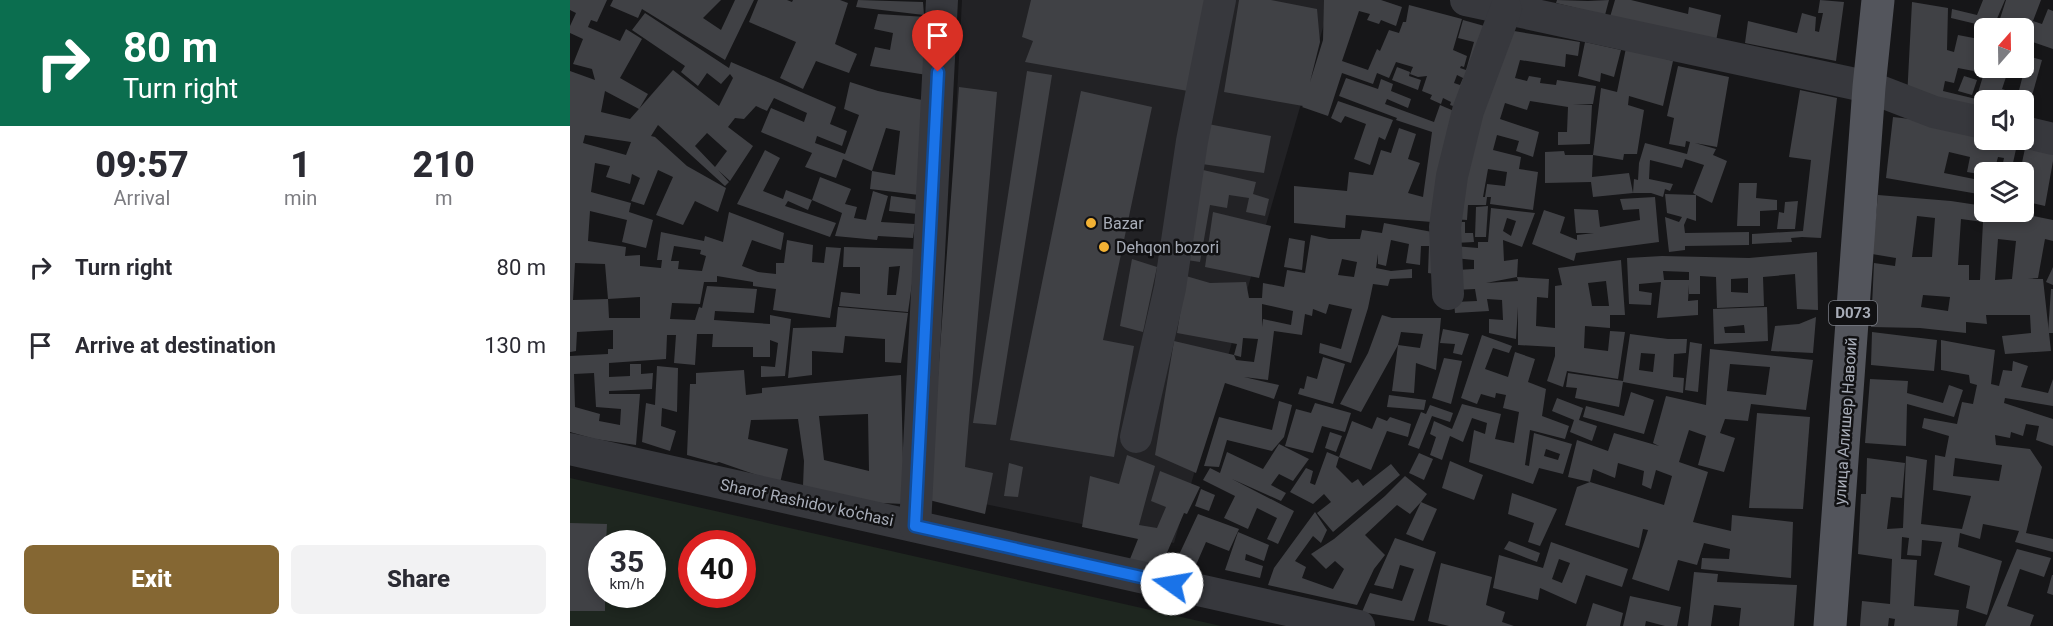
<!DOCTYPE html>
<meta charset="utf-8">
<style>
:root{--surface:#fff;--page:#f2f2f3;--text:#2b2b33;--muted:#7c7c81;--accent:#856733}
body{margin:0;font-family:Roboto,sans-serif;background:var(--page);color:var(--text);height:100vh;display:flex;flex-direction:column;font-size:22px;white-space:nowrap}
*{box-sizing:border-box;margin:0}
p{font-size:20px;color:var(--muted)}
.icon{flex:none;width:33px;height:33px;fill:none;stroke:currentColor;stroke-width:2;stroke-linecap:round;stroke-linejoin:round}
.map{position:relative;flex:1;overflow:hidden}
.side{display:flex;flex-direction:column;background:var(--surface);width:570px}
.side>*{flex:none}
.guide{background:#0b6e4f;color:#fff;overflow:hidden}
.needle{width:39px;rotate:20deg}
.tools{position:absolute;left:1404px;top:18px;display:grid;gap:12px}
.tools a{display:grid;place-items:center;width:60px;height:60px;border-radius:9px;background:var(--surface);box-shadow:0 3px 9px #0003;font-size:30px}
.speed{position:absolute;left:18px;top:530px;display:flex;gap:12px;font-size:30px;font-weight:700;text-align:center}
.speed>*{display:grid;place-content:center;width:78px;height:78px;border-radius:50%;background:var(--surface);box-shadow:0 3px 9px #0003;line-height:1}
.speed small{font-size:15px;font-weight:400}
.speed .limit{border:9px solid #d22;background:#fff;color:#111}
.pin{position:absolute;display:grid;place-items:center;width:51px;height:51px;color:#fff;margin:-62px -26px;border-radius:50% 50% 50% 0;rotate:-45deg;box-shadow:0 0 6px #0007}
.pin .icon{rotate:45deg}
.me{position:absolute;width:66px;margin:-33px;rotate:283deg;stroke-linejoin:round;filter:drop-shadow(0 0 4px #0008)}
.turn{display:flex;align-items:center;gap:21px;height:126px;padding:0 24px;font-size:27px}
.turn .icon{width:78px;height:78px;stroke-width:2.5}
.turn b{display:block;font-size:42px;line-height:51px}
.eta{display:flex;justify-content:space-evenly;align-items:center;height:102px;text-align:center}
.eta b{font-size:36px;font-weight:800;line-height:42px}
.cta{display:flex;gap:12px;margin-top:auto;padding:12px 24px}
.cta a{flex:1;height:69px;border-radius:9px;background:var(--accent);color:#fff;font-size:24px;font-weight:800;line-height:69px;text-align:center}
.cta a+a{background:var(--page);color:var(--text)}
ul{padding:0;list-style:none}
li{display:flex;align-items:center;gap:18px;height:78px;padding:0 24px}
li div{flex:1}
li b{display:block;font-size:22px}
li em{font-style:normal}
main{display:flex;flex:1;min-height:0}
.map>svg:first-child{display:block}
.built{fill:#222225}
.green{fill:#1e261f;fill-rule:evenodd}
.building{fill:#404145;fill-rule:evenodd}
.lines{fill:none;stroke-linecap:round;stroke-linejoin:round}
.minor{stroke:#37383d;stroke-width:32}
.major{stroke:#53555c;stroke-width:33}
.route-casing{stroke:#114b97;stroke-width:15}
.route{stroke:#1a73e8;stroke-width:10}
.poi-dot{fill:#f2b134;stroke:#111113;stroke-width:2}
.labels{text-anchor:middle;stroke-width:5;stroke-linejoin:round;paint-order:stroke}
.shield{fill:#111113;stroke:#7b7e86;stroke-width:1.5}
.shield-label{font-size:15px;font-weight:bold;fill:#a8adb8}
.poi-label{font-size:16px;fill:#a8adb8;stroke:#111113;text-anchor:start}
.street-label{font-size:16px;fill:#a8adb8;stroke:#111113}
</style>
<main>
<section class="side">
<div class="guide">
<div class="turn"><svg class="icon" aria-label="right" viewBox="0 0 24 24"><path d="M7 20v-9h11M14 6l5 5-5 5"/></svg><div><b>80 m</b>Turn right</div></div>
</div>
<div class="eta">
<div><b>09:57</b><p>Arrival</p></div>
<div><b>1</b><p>min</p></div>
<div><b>210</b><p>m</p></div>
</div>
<ul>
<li><svg class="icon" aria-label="right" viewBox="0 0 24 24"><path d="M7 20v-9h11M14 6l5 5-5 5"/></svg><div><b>Turn right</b></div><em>80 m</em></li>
<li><svg class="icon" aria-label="arrive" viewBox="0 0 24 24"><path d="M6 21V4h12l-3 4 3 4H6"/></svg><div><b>Arrive at destination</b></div><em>130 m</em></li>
</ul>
<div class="cta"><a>Exit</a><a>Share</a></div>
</section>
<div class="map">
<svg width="1483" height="626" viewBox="0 0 1483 626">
<rect width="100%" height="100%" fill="#161618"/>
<path class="built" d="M392,0H761L604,543L366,494Z"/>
<path class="green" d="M0,478L651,626H0ZM32,543H82V594H32ZM122,543H172V594H122Z"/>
<g class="building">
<path d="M0,0H37L27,22L21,20L18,27L50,41L56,29L72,39L50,78L78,94L69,109L35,91L31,112L60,119L68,110L103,70L149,106L163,78L160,74L151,84L137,73L128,86L111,72L115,66L62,30L75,13L159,68L161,62L266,107L260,124L277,131L272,146L247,136L245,143L275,154L289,115L274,109L280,82L308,91L357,101L349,195L300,189L302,171L325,175L330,131L316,128L302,171L273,159L266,178L235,167L242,153L191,132L201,108L234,122L237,113L204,98L197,111L186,106L174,119L165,118L158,127L183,146L160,181L148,170L159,182L155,186L88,125L81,136L85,137L117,166L156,188L148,212L125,201L113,225L86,215L103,177L88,170L74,205L61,201L70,178L62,174L60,184L36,177L40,166L25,163L21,192L61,203L59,212L83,220L76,248L52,242L57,220L20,211L18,241L56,247L55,256L70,255V266L91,268L92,260H87L91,232L134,241L135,236L153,242L159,212L214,233L211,250L182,240L172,266L188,272L206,274V263H214L217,240L243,245L242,262L254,263L256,247L271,248L260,318L203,310L206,289L183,286V282L147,276V282H134L130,304L102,303L100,319L125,320L129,307L132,308L137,286L187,289L184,313L145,311L144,320L200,324V315L221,319L215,376L191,377V366L205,367L208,343L200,340V357H183V347H142L143,334H127L125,365L104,363L106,335H97L96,359L39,363V377L60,376V364H71V374L83,373L82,389L39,391V394H70L66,445L25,439L0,432V356L38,354V349H43V330L7,332L6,351L0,352V71L25,80L22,69L3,64L13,39L0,33V26L6,13L0,10ZM137,133L157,151L145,167L125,146ZM15,135L61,142L56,155L13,143ZM104,246L131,250L130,254L136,256L132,271L108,269L109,261H101ZM5,263L35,264L38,299L70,297V318H39L38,299L3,300ZM24,373L26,407L51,409L50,425L29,421L30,414L5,407L4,374Z"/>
<path d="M43,0H151L133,18L151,30L165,0H184L155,60L72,9L68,18L40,6Z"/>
<path d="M188,0H217L222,2L223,0H270L278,3L265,44L287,54L279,73L246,61L233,89L210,78L226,42L179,22Z"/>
<path d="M288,0L353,2L354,15L286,7Z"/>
<path d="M461,0H650L618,91L455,62L463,41L452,37Z"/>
<path d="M669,0H701L747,9L750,42L740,82L753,40L754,0H811L832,7L826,26L811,20L809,24L797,20L800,14L789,11L772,61L798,70L807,49L810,51L819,30L829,33L833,22H836L839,5L892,19L883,50L897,56L894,67L891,66L890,68L896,70L904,42L888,38L893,20L925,29L892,109L880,105L881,102L873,98L871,104L860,99L862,95L852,91L857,76L848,77L840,74L843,67L826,62L819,78L807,73L803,84L772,73L758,116L732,107L733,106L654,92ZM887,75L893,78L890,85L884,83Z"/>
<path d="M987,0L1018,1L1039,0L1035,15L986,3Z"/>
<path d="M1045,0H1061L1118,14L1119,7L1151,15L1146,41L1040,17Z"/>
<path d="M1250,0L1274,2L1266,61L1175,43L1178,21L1227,33L1232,13L1246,17L1245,31L1249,32L1253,13H1248Z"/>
<path d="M1413,0H1435L1423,28L1381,18L1382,9L1407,15Z"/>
<path d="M1436,0H1471L1463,21L1472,24L1478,9L1483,11V49L1454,39V28H1427Z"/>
<path d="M1342,2L1378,8L1377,50L1384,52L1388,35L1414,40V68H1439L1432,89L1448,94L1458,56L1472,60L1456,117L1454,116V100H1414V113L1337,98ZM1388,68L1414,73L1406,99L1373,91L1375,81L1384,83Z"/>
<path d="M308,14L356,17L357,75L300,66L305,47L320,50L323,33L304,29Z"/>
<path d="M938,30L1010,42L1008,56L996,54L995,67L950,60L945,78L957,81L959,76L971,78L970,83L986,85L987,80L1026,86L1023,104H1003L1022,105L1020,144L988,145V132H997L998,107L960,101L957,110L935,103L930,119L969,132L963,157L946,151L949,141L927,135L923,150L951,157L949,169L968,172L963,210L920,204L921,197H917L916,205H898L897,220L882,219ZM918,169L937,172L935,186L917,184L915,197H913Z"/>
<path d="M1015,42L1051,50L1044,77L1031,73L1030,82L1008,76Z"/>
<path d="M1056,48L1103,61L1093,106L1059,96L1058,105L1074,110L1067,154H1054L1053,160L1023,155L1031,88L1047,92Z"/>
<path d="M1108,66L1159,77L1147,147L1125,143L1146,149L1143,155L1157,161L1142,203L1126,195V221L1117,218L1114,225L1115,233L1179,232V245L1115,246V250L1099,252L1095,217L1109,222L1112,217L1097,213L1095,194L1126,195L1123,193L1134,165L1115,159L1112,168L1080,160L1079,179L1103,184L1100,191L1095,189L1093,197L1081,193H1063L1023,197L1021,182L975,183V152L994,151L995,155H1023L1022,177L1059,173L1063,193L1064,179L1068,180L1069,163L1075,143L1117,154L1120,142L1116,141L1115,147L1099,144L1104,118L1097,116Z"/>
<path d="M827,67L840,72L839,76L851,80L848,90L822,80Z"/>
<path d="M457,71L482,75L426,425L403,423Z"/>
<path d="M1394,76L1407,80L1402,95L1388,91Z"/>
<path d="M776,78L808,89L811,79L823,84L821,91L841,99L838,108L817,99L815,104L864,122L870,105L891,114L874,223L776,215L775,228L724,223V186L777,191L779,172L803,175L811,150L821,153L829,128L846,134L838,159L850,163L838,193L853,197L862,132L826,120L827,118L769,96Z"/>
<path d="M389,87L427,92L395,467L423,473L415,514L359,500Z"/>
<path d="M1230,90L1267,98L1251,238L1232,237L1221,238L1222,242L1182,244V234L1233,231L1241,160L1219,157Z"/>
<path d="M511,91L582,107L533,340L564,346L544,457L440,440Z"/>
<path d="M768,101L823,120L815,140L809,137L800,165L784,159L796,124L775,116L771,123L761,118Z"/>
<path d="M1323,117L1366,122L1414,132V140H1448L1441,172H1431L1434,158L1428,157L1424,172L1409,171V174L1397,172L1400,157L1379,152L1374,173L1414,181V195L1316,178Z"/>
<path d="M638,124L701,136L694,173L632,164Z"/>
<path d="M1457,139L1483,146V161L1475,206L1454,201V172H1450Z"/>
<path d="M195,150L210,158L193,191L213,199L216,190L242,200L238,210L218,201L215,206L266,223L260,237L167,204Z"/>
<path d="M633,170L686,182L683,194L699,199L695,216L676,212L679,198L659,195L657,208L640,205L630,262L617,260Z"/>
<path d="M250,177L281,189L275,204L287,207L284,218L296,220L303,191L318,196L311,222L345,224L343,238L308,236L307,240L265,236L272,213L242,200Z"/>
<path d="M1169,183H1187L1186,198L1207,200V210L1190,211V226H1167Z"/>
<path d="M1308,195L1381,201L1414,206V212H1444L1483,220V241L1475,239L1468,278L1458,279H1473L1481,351L1435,354L1432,336L1461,333L1460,315H1416L1417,324L1396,322V333L1350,328L1301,327L1304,263L1325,266L1326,258L1302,254ZM1347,216L1365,218L1362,257H1342ZM1391,219L1413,222L1410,280H1399V265H1388ZM1428,239L1446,241L1442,279L1425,280ZM1353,295L1380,297L1378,311L1351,307Z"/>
<path d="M321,196L349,200L347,214L319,211Z"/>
<path d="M1085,197L1089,242L1006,253L1004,261L962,244L974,210L995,217L990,233L1007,240V235L1024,233H1006L1004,209L1028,210L1030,227L1070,220L1069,209L1053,210L1050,199Z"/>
<path d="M1228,201L1225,229H1207L1209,212L1214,213L1215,202Z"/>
<path d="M918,206L916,237H905L906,207Z"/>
<path d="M921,208L965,213L952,247L933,240L934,261L948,259L947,277L916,283L948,281L947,277L979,279L978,298L967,297L966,326L985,328V286L992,285L988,268L1051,260L1055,315H1040V328L1015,326L1014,348L1038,351L1040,331L1055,332L1048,379L997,371L993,387L977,381L985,356V347L948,345V307L946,339L919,333V319L933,320L932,300L917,299L919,311L885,313L884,302L907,301L905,289L885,290L886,270L904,269V260L884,258V246L908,248V242H918ZM937,218L946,221L941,236L933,231ZM1036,281L1039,306H1022L1018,283Z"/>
<path d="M643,212L701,226L689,278L635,267Z"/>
<path d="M883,222H895V233H903L904,242L885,243Z"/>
<path d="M814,223L873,234L871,275L858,273L859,246H851L850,265L836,263L839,244L821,240L816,266L808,264V254L806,268L821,271L842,269V278L820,279L818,286L803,284L798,308L781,363L749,353L750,343L771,349L782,309L759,304L756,314L743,309L742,316L735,314L732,335L704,331L698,380L674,377L709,385L704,399L655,383L626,473L585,455L604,341L664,355L666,360L684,362L688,339L673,338L671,357L664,355L667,344L607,333L616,276L640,283L676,282L679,298H692L693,283L714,287L717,270L735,273L741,235L759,239H790L792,230L812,233ZM772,259L787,262L784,277L768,275ZM692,304L723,311L721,325L693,319L692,327Z"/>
<path d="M719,238L735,241L732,270L714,267Z"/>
<path d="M274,247L347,249L338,312L269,306L271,292L290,294V267H273ZM330,266L326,295H317L319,267Z"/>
<path d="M1247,252L1248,310L1227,309L1225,274L1193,277L1194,306L1147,308L1146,277L1130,276V294H1119V285L1118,301L1128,300V315L1087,318L1091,282L1069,284V291L1082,293L1081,305L1059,304L1057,258L1092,256L1179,258ZM1093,271L1119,272V280H1094ZM1178,278V293L1161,292V279Z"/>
<path d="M562,259L587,267L573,332L550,326Z"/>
<path d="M1483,267V285L1476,282Z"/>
<path d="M1481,289H1483V333H1478Z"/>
<path d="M268,307L338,313L331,363L315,362V339L275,336L273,353L242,351V375L218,378L223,328L266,327Z"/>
<path d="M1197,307L1198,341L1144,344L1143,309ZM1174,325L1175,333H1155L1154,327Z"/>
<path d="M812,315L822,318H871L866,370L846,363L844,393L822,391L828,345L791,412L770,404L798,353ZM831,332L853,334L850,348L828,345Z"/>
<path d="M1246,317L1243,353L1201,351L1205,326L1229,324Z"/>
<path d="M873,329L899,334L892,355L883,353L885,344L870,343Z"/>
<path d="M1302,332L1367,340L1364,371L1301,365Z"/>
<path d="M1060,334L1098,339H1117L1116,353L1104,354L1103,377L1114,378L1113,393L1053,382L1049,407L1005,398L1007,388L996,387L998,373L1053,381ZM1071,353L1085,354L1083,372L1069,370Z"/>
<path d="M912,335L942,346L939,353L923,348L915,369L938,377L945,352L965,359L958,382L976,389L972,416L999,426L995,439L960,430L955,465L959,466L964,433L1002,444L993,474L969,468L963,484L899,462L904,430L915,434L917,423L902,418L893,442L880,436L872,460L860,455L866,437L860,434L864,421L882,429L892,404L931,414L925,439L944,443L949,412L933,408L936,395L926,393L925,398L911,394L907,404L891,398ZM976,449L990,454L988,460L974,456Z"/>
<path d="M1371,340L1425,350L1421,384L1429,386L1433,370L1442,371L1443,361L1458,366L1451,387L1478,393L1483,379V406L1435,398L1434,403L1483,419V446L1466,440L1469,426L1456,424L1453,436L1441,432L1440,438L1425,435L1426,445L1460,449L1472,467L1456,533L1483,539V552L1445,542L1449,531L1413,524L1410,539L1390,533L1388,547L1432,561L1417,615L1396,608L1400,586L1364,575L1372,542L1352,540L1351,556L1337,555L1339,538L1332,537L1331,559L1347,560L1344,606L1389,610L1387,626H1324L1325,619L1319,618L1318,626H1290L1292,601L1320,604L1322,559L1288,554L1291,494H1296L1297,458L1335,463L1332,498L1321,497L1317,529L1333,528L1336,456L1357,460L1351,524L1392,529L1401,496L1363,490L1365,455L1375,457L1379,436L1352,428L1354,418L1387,424L1392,402L1403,404L1407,385L1400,383L1399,375L1371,370ZM1385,458L1432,465L1429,481L1383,476Z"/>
<path d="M1120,342L1132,344L1128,392L1115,390Z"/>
<path d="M1140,349L1243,360L1236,410L1181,404L1178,421L1155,419L1150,433L1165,438L1154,472L1128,465L1136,436L1119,430L1109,462L1138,472L1123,522L1161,531L1162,515L1223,522L1221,578L1131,569L1132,558L1159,559L1160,549L1134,543L1127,565L1108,560L1099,591L1062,579L1078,530L1073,529L1069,548L995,525L1007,487L1020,482L998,477L1007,440L1038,451L1044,433L1089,446L1083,443L1096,396L1136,405ZM1160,364L1200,367L1196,395L1157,391ZM1048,463L1074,471L1072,485L1081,489L1086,470L1102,476L1094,505L1020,482L1023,469L1045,478Z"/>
<path d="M753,357L775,364L763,404L728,394L730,388L734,389L737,376L747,379Z"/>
<path d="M874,358L892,361L881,404L862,398Z"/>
<path d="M87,366L108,368L107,412L92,408L91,426L106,431L100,451L72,442L76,403L85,405Z"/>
<path d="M174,370L176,395L192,393V388L331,375L334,504L290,502L233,486L234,461L228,419L181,420L178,439L218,449L210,483L149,462L146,463L117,455L120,384H126V373ZM298,414L299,471L254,460L249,416Z"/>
<path d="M1300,379L1338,381L1337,393L1373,403L1379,385L1393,390L1384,417L1337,404L1336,446L1295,443Z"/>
<path d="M1061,392L1084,400L1074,434L1013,417L1016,406L1054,416Z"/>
<path d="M819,395L856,400L854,410L817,407Z"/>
<path d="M987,398L1013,408L1009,420L1027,426L1022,441L1000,432L1004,420L982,411Z"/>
<path d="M709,401L722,405L714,437L702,451L657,440L649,467L634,466L649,417L702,430Z"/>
<path d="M745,403L781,413L775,432L752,426L743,453L715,446L726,409L741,413Z"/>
<path d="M860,405L883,413L880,422L862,416L849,449L838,445L851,412L856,414Z"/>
<path d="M1187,413L1240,417L1233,509L1179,508Z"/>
<path d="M807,417L817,421L820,417L841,424L838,437L817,431L801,470L769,457L766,467L782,483L788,479L793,486L821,464L830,475L763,532L747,513L761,502L754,494L743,504L720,492L736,468L743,471L740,483L745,485L757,452L769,457L782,421L802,429Z"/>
<path d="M760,432L772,436L766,452L755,448Z"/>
<path d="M709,444L739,459L723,481L709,474L701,485L716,493L711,501L662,479L724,511L708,544L697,539L707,518L687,508L678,529L654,518L665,496L633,480L640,468L650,473L657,452L693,469Z"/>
<path d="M849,453L863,459L854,480L839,473Z"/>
<path d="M557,455L585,466L569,525L587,528L596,507L581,501L590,471L630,487L617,514L614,513L590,569L560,559L568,539L512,527L520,476L549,484Z"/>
<path d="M880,461L913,475L904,500L872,488Z"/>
<path d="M439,463L453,467L448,497L434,496Z"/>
<path d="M835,476L857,494L851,502L867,509L853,541L836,534L851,502L840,514L827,505L795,535L815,555L804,569L787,605L698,585L704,568L745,512L757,530L751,543L743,536L725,561L736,567L732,578L763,589L774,569L765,561L756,569L741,554L764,539L815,496Z"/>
<path d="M631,489L645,495L639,511L625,506Z"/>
<path d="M942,493L987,509L970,546L958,542L964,523L938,514Z"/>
<path d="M628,514L669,529L659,551L636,542L626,565L607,559Z"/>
<path d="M0,523L37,524L36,543H32V594H35V611H0Z"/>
<path d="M668,532L699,545L694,561L676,554L675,560L693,566L690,578L655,570Z"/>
<path d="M825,538L866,552L844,621L792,612L800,593L832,601L844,569L830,565L823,589L804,585Z"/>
<path d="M939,541L970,553L967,562L934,549Z"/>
<path d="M981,542L1058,569L1052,587L1016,575L1006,604L970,588L968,600L923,588L929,555L973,568ZM989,559L1000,563L992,583L982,579Z"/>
<path d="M1447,549L1481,558L1474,577L1450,569L1437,606L1464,615L1460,626H1415Z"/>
<path d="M871,563L922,577L916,605L935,612L932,622L944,626H879L858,621Z"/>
<path d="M1124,572L1148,574L1147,582L1227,585L1224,626H1169L1171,608L1144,605L1141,626H1118Z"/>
<path d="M1482,575H1483V595L1477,593Z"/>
<path d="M1060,596L1111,607L1107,626H1095L1076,621L1075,626H1053Z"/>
<path d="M1023,603L1053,613L1050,626H1016Z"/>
</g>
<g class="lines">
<g class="minor">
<path d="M896,0L1299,87L1364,112L1414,123"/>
<path d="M1454,132L1483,139"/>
<path d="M878,294L875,227L882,176L898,111L936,9"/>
<path d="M566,437L600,288L622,141L650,0"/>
<path d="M0,449L789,626"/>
<path d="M345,526L372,0"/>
</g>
<path class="major" d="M1260,626L1299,87L1308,0"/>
</g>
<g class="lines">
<defs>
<path id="route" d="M368,72L345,526L602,584"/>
</defs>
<use href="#route" class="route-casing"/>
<use href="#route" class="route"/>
</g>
<g class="poi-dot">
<circle cx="521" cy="223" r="6"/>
<circle cx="534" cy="247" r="6"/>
</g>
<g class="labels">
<rect class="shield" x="1259" y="301" width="48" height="24" rx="4.5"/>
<g class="shield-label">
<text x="1283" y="318">D073</text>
</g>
<g class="poi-label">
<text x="533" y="229">Bazar</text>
<text x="546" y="253">Dehqon bozori</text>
</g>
<g class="street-label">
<text transform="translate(1275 421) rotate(-86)" y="6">улица Алишер Навоий</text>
<text transform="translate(237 502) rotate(12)" y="6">Sharof Rashidov ko'chasi</text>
</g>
</g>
</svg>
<div class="tools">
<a><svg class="needle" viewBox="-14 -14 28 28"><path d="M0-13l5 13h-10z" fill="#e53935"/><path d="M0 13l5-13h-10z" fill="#7c7c81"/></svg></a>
<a><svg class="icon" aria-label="sound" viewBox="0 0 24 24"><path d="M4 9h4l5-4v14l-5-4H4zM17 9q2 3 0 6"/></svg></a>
<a><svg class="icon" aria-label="layers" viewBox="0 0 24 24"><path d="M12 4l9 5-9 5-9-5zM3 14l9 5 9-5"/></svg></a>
</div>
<div class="speed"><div>35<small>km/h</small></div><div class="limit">40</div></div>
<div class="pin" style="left:368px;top:72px;background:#d93025"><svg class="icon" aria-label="arrive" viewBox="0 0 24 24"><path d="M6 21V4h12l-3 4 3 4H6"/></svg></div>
<svg class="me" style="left:602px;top:584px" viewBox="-20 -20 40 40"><circle r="19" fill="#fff"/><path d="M0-13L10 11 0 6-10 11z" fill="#1a73e8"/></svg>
</div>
</main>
